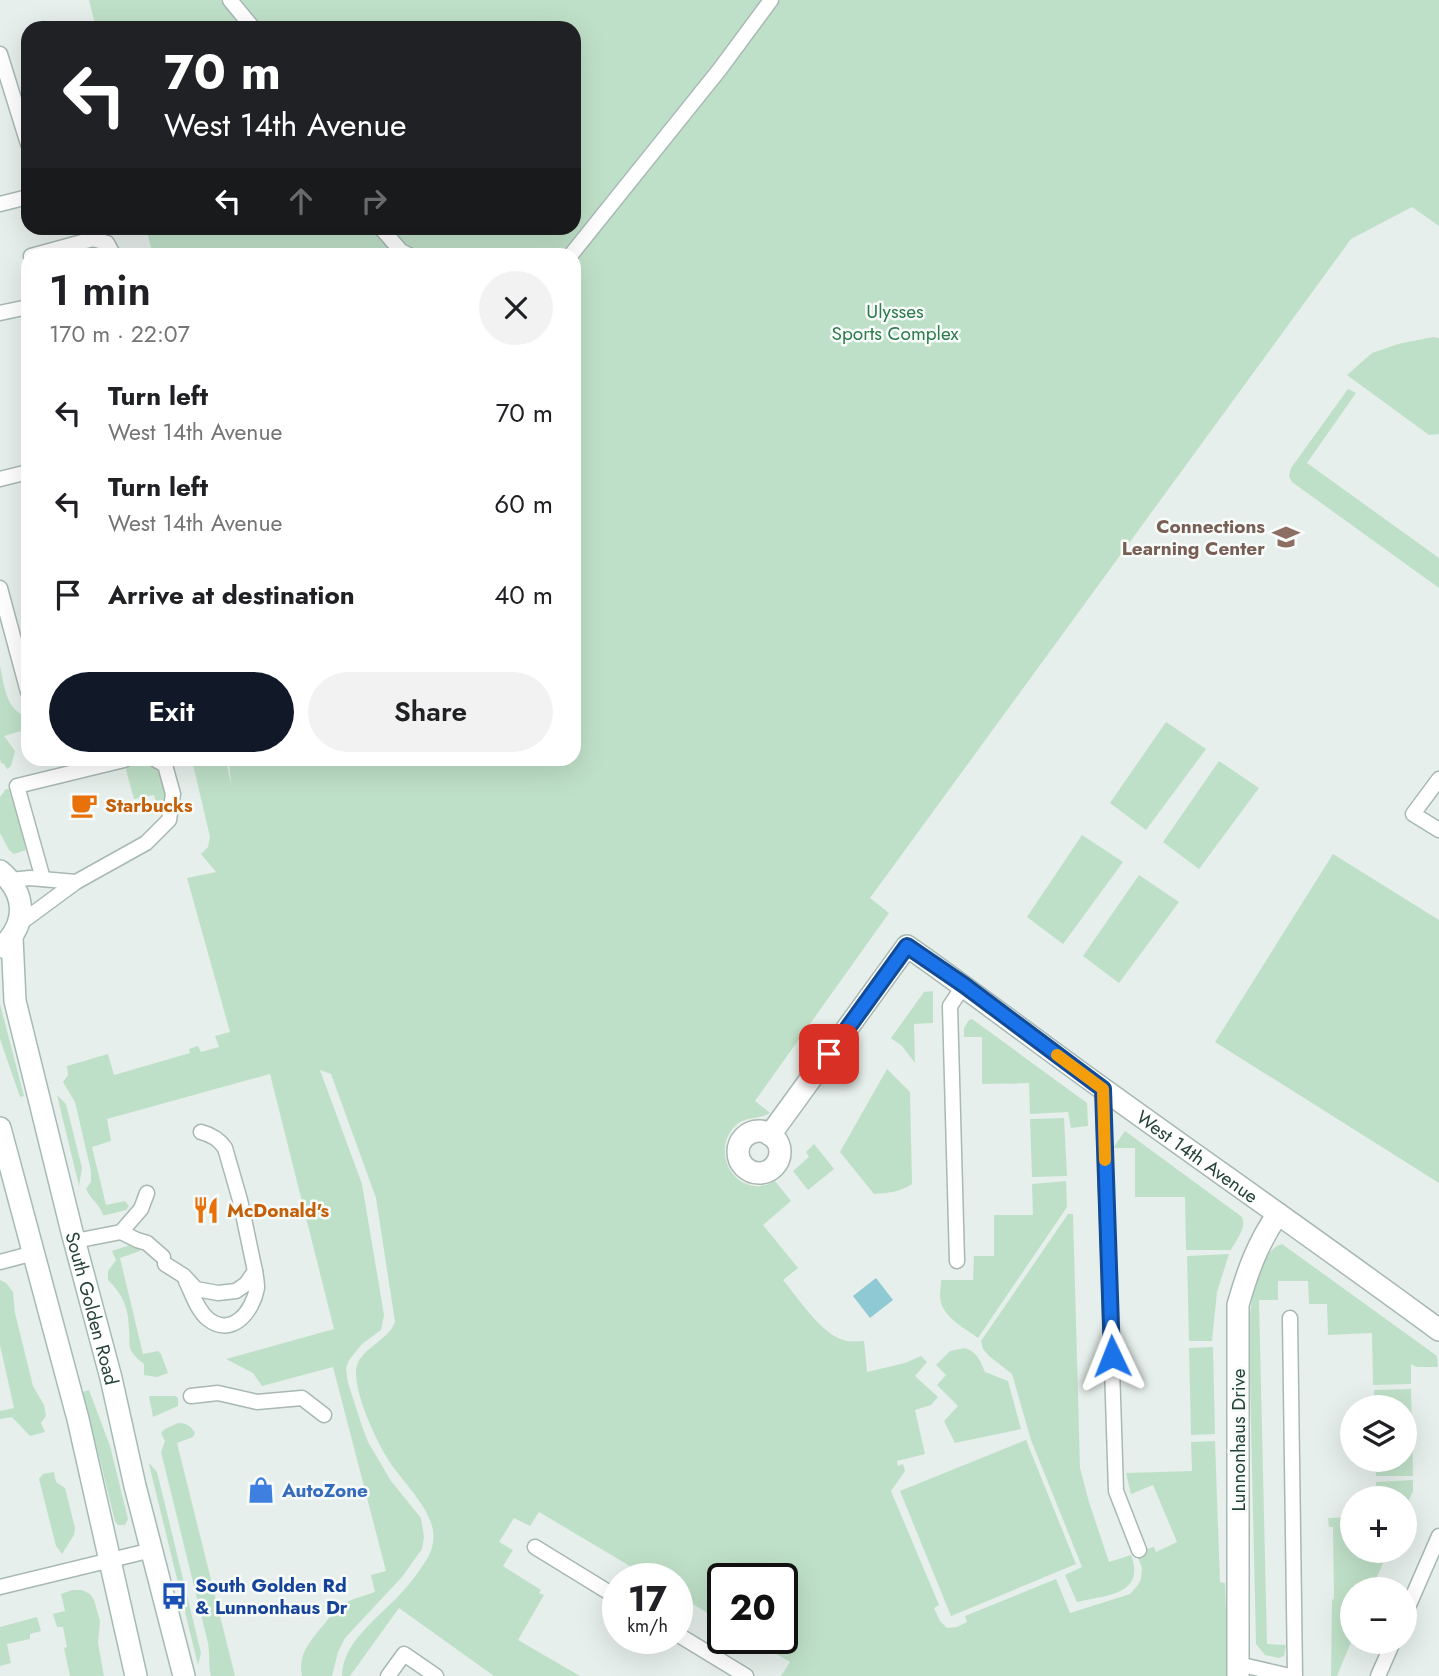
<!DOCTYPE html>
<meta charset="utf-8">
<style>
:root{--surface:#fff;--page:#f2f2f2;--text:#202124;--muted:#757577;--accent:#111827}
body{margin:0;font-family:Jost,sans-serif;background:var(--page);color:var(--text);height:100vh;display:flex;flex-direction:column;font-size:26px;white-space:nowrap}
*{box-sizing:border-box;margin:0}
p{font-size:23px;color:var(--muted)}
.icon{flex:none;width:38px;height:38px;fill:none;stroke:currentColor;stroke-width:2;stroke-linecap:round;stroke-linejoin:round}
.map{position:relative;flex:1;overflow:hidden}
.sheet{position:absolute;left:21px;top:248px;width:560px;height:518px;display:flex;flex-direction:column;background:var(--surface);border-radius:21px;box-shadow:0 7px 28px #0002}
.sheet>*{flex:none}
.guide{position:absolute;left:21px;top:21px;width:560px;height:214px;border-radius:21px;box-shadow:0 7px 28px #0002;background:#202124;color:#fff;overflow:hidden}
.fabs{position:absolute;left:1340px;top:1395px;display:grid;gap:14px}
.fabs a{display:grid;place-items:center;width:77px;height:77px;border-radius:50%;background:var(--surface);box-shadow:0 7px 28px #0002;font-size:35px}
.speed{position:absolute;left:602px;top:1563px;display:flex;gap:14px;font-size:35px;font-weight:700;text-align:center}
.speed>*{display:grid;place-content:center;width:91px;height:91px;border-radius:50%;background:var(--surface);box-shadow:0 7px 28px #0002;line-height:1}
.speed small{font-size:18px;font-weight:400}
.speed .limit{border:4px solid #111;border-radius:10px;background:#fff;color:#111}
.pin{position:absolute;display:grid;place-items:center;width:60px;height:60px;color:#fff;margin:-30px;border-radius:14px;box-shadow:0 4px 10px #0006}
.me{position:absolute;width:77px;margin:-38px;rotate:358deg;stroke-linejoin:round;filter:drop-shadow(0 0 5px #0008)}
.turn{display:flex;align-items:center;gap:24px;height:147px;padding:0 28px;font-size:32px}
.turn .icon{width:91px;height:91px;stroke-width:2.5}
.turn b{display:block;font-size:49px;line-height:60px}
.lanes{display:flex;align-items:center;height:66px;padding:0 28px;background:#0003;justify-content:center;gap:35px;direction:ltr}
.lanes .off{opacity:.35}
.round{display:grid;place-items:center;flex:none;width:74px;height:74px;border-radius:37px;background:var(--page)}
.headline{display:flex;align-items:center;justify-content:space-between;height:119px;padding:0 28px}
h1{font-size:42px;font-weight:600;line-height:52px}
.button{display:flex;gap:14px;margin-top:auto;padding:14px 28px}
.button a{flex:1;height:80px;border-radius:42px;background:var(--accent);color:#fff;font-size:28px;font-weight:600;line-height:80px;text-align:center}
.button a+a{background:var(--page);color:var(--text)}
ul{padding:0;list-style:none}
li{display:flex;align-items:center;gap:21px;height:91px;padding:0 28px}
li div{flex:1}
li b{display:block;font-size:26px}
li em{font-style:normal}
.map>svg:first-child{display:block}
.green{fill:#bfe0c8}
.water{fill:#8ec9d4}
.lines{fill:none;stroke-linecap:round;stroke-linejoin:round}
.lane-casing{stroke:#a8b8b2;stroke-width:17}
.street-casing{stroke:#a8b8b2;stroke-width:24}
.secondary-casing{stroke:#a4bbb3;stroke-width:24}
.lane{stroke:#fff;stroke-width:14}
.street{stroke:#fff;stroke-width:21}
.secondary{stroke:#fff;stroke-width:21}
.route-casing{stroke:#114b97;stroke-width:18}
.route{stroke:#1a73e8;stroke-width:12}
.slow{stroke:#f59e0b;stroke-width:12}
.labels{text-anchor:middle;stroke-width:5;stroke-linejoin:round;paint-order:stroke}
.park-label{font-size:19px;fill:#2d7a4b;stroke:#f7fbf9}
.education-label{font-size:19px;font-weight:bold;fill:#785e54;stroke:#f7fbf9;text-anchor:end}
.food-label{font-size:19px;font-weight:bold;fill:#c56008;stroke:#f7fbf9;text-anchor:start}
.street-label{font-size:19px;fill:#24423a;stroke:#f7fbf9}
.shop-label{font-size:19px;font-weight:bold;fill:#366cbe;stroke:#f7fbf9;text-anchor:start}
.transit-label{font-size:19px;font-weight:bold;fill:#164399;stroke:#f7fbf9;text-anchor:start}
</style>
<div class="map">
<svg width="1439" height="1676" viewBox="0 0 1439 1676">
<rect width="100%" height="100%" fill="#e6efeb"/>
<g class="green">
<path d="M89,0H1439V226L1412,207L1351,239L870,898L889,913L755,1101L770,1113C758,1120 744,1116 735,1126C715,1146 726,1182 754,1186C762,1187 768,1184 775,1181L791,1201L763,1225L798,1268L783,1280C799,1299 822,1336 847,1341C852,1342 858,1341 864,1341L867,1372L905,1363L921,1356L927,1362L915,1376L938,1397L931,1405L915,1410L925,1454L897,1461L898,1466L903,1464L905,1471L891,1491L939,1605L934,1608L940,1621L947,1628L957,1627L967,1622L965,1616L1056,1579L1070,1613L1130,1594L1138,1585L1141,1579L1142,1568L1136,1552L1154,1547L1156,1552L1177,1542L1153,1485L1131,1494L1126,1473L1192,1471L1191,1442L1215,1441L1220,1582L1225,1583L1228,1661L1227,1676H781L790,1662L749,1638H782V1578H723V1622L677,1595V1578H650L539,1512L530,1526L514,1518L499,1542L513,1550L503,1566L541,1590L539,1593L544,1595L518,1640L580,1676H494L399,1608L350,1676H342C343,1649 362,1632 380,1614C394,1601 408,1587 419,1571C425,1562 432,1553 433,1542C438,1512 400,1481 386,1456C374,1436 355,1394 356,1371C357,1349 388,1342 395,1322L376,1198L331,1074L320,1070L362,1184L384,1315L381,1330L362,1344L349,1360L346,1368L348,1383L362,1426L368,1442L391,1481L421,1518L424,1537L422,1549L402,1577L345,1638L338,1652L332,1676H302C297,1654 312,1639 325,1623C329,1618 334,1611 339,1607C350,1599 363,1596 375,1592L371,1575L386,1571L333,1367L262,1386L253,1373L226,1359L334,1329L270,1074L107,1119L111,1141L92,1147L106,1205L125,1201L129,1206L126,1210L106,1215H103C99,1203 91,1200 86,1189L91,1182V1171L75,1102L63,1082L68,1075L67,1066L108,1054L114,1075L190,1053L189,1049L198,1046L201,1052L219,1047L215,1036L230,1032L187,878L216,872L201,854L208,847L210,837L192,760H226L231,785L229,760H574V256L153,255L146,228H574V28H96Z"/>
<path d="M1433,337L1439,338V434L1429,435L1347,375L1372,353L1398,344Z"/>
<path d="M1348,389L1356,393L1307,463L1439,558V588L1292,482L1289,476L1291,468Z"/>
<path d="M0,666C4,683 5,705 21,714L28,713V729L4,736L15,751L11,766L7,769L4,764L1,763L0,759Z"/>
<path d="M1166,722L1206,749L1146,830L1110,803Z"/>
<path d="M145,761L151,762L158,766L168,795L163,812L159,814L154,795L134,799L125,766Z"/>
<path d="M1219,761L1259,788L1199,869L1163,842Z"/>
<path d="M6,789L12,790L26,850L14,854L9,850L0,833V797Z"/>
<path d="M1082,835L1123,862L1063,944L1027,917Z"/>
<path d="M1333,854L1439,920V1183L1215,1042Z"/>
<path d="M1139,875L1179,902L1119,983L1083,956Z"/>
<path d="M933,991V1023L914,1024L915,1063L902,1046L891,1038L924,992Z"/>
<path d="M0,1004L24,1096L20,1097L0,1039Z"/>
<path d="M972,1019L1087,1103L1088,1126L1071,1128L1068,1112L1030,1114L1029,1083L982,1084V1037H964V1028L969,1020Z"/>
<path d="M887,1069L910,1092L912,1184C900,1192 888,1193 874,1194L840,1152Z"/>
<path d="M57,1095L66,1104L82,1168L79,1186Z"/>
<path d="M1064,1118L1067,1176L1032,1177L1030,1119Z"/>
<path d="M1125,1131L1242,1217C1247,1228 1236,1240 1231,1250H1186L1185,1197H1135V1148H1113Z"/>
<path d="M814,1144L834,1169L808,1190L793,1171L809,1157L806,1152Z"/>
<path d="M1066,1181L1067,1207L978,1338C966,1329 946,1319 941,1303C939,1296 941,1287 941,1280H973L974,1256H994V1215H1033L1032,1184Z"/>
<path d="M1068,1214H1073L1080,1468L1089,1502L1109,1562L1131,1555C1146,1595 1106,1595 1077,1602L1065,1575L1082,1567L1031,1440L1012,1374L989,1356L983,1349L981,1341Z"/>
<path d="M133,1244H137L140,1251L120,1258L143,1354L158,1351L161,1354L168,1373L157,1377L144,1375V1364C140,1361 135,1357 132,1352C128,1346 130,1338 129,1330C129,1310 123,1294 108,1280V1271L116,1260L112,1251Z"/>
<path d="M1282,1244L1437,1356L1438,1367H1417L1411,1364V1384L1373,1385L1372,1333L1328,1335L1327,1304H1309L1308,1281H1278V1300H1259L1267,1644L1286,1645L1284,1656L1279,1658L1265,1655L1256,1644L1249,1336C1249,1312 1255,1252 1282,1244Z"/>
<path d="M1229,1254L1217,1292L1212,1341H1189L1187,1256Z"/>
<path d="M0,1280L6,1283L13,1292L15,1313L33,1386L44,1405L46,1416L41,1423L45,1432L30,1436L12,1417L0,1419V1411L14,1408L0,1345Z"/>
<path d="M1213,1347L1215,1434L1191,1435L1189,1348Z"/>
<path d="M965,1348C977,1352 980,1360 985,1372L1008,1381L1021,1429L955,1443L944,1421L958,1406L937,1385L946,1375L936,1365L950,1351Z"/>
<path d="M1411,1389L1413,1476H1376L1375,1460H1405V1407H1374V1390Z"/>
<path d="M89,1390L110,1446L128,1519L125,1525H118L115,1521L83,1392Z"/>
<path d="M149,1396H175L178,1398V1406L153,1417Z"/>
<path d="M178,1423C186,1423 191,1426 195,1433L193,1437L177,1443L235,1676H211C208,1665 210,1654 208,1643L161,1452L165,1441L161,1433L165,1429Z"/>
<path d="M1026,1440L1076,1564L951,1616L900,1491Z"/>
<path d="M149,1464H150L157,1472L201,1653L198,1665Z"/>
<path d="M54,1472L56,1482L65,1488L75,1528L74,1535L62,1554L56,1546L39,1479L43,1474Z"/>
<path d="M1413,1480V1491L1405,1509V1498H1377L1376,1482Z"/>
<path d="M1353,1517V1550L1388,1551L1372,1589H1353V1637L1337,1676H1331L1332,1600L1334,1599L1333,1527H1329L1328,1518Z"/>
<path d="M72,1590H82L90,1594L94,1600L100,1621L98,1643L104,1676H70L64,1648L67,1647L63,1627H57L53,1614L65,1611L61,1594Z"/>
<path d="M37,1617L41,1631L30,1634V1639L7,1644L11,1663L0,1666V1627Z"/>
</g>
<path class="water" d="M876,1278L893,1300L870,1318L853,1296Z"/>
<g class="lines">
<defs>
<g id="lane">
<path d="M230,0L253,28"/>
<path d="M0,54L28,144"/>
<path d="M0,204L28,197"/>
<path d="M381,228L401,251L411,256"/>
<path d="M31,256L93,239L107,243L114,256"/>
<path d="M570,256L720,69L771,0"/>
<path d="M0,313L28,307"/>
<path d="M0,479L28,472"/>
<path d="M0,588L28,692"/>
<path d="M1439,779L1413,814L1439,830"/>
<path d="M43,879L17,786L124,760"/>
<path d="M10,880L30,878L76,882"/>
<path d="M19,924L76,882L146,843L169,820L173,794L165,765L156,760"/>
<path d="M1103,1089L1116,1491L1139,1550"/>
<path d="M121,1232L137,1240L147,1243L163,1257"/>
<path d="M75,1241L121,1232L141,1209L147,1193"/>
<path d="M957,1261L950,1006L964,985"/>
<path d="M0,1262L34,1253"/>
<path d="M165,1264L184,1276L196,1289L218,1293L236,1291L246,1284L255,1271L240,1200L225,1148C219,1139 212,1135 201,1132"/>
<path d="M186,1281C192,1293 197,1310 208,1319C232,1338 253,1311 257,1288C257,1282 256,1277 255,1271"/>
<path d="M1290,1318L1295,1676"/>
<path d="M191,1396L218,1393L257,1402L302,1398L324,1415"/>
<path d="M535,1547L618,1598"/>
<path d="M0,1587L152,1550"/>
<path d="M1405,1614L1439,1536"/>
<path d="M677,1634L746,1676"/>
<path d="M1238,1664L1290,1676"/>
<path d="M388,1676L404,1654L436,1676"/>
<path d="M1378,1676L1393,1642"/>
</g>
<g id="street">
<circle cx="759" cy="1152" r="21"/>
<path id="s1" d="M770,1135L907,946C974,993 1039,1043 1106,1091C1217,1171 1329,1249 1439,1330"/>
<path d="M1238,1676V1305C1247,1273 1258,1242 1278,1214"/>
</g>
<g id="secondary">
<path d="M0,871C26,893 28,923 2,947"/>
<path id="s2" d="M12,938L15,1001L72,1232L111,1378L135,1486L184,1676"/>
<path d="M0,1128L78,1419L136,1676"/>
</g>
</defs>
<use href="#lane" class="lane-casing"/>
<use href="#street" class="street-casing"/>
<use href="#secondary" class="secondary-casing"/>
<use href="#lane" class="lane"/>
<use href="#street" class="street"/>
<use href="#secondary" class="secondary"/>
</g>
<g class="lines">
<defs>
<path id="route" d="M829,1054L907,946L964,985L1103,1089L1112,1356"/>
</defs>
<use href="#route" class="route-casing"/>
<use href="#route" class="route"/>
<path class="slow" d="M1057,1055L1103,1089L1105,1160"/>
</g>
<defs>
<symbol id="school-bare" viewBox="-9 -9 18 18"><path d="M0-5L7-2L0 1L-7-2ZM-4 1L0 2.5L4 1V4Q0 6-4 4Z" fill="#8d6e63" stroke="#f7fbf9" stroke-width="2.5" paint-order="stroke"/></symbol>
<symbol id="cafe-bare" viewBox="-9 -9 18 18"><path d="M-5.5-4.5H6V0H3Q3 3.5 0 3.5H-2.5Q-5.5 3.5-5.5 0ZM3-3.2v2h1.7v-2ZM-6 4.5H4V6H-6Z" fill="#e8710a" stroke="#f7fbf9" stroke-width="2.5" paint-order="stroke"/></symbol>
<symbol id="restaurant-bare" viewBox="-9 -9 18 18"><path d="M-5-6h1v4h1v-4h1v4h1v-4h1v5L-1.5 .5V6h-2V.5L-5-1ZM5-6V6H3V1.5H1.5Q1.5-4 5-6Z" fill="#e8710a" stroke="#f7fbf9" stroke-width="2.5" paint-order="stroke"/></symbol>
<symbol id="shop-bare" viewBox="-9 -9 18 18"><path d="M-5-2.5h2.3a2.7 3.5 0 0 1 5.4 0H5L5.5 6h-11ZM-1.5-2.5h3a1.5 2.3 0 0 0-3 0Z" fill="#3f7fe0" stroke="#f7fbf9" stroke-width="2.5" paint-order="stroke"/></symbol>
<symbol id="bus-bare" viewBox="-9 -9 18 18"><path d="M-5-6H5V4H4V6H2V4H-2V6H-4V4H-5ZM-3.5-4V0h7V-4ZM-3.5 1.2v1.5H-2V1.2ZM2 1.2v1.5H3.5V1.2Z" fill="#1a4fb4" stroke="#f7fbf9" stroke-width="2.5" paint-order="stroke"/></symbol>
</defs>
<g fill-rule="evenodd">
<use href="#school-bare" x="1267" y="518" width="38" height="38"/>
<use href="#cafe-bare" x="65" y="786" width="38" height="38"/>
<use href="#restaurant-bare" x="187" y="1191" width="38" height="38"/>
<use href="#shop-bare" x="242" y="1471" width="38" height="38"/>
<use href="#bus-bare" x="155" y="1577" width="38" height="38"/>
</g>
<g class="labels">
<g class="park-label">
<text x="895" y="318">Ulysses<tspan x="895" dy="22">Sports Complex</tspan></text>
</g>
<g class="education-label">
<text x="1265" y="533">Connections<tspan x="1265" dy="22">Learning Center</tspan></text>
</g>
<g class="food-label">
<text x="105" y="812">Starbucks</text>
<text x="227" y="1217">McDonald's</text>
</g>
<g class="street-label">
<text dy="7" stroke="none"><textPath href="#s1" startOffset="592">West 14th Avenue</textPath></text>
<text dy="7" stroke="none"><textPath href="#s2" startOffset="380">South Golden Road</textPath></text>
<text transform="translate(1238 1440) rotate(-90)" y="7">Lunnonhaus Drive</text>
</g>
<g class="shop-label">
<text x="282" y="1497">AutoZone</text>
</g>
<g class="transit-label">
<text x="195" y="1592">South Golden Rd<tspan x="195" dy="22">&amp; Lunnonhaus Dr</tspan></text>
</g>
</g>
</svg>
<div class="fabs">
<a><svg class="icon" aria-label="layers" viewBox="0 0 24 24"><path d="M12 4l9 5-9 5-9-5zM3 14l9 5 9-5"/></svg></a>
<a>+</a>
<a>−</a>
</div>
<div class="speed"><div>17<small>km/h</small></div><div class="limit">20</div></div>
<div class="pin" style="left:829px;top:1054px;background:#d93025"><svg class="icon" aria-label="arrive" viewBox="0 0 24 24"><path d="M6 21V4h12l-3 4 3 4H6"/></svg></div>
<svg class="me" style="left:1112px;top:1356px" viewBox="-20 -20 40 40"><path d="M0-17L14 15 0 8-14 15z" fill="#1a73e8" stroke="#fff" stroke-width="4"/></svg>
<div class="guide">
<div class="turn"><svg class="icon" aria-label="left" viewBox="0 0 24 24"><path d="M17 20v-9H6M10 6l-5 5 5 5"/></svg><div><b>70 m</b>West 14th Avenue</div></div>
<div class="lanes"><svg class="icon" aria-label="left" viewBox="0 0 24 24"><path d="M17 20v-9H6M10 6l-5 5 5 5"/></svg><svg class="icon off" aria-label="ahead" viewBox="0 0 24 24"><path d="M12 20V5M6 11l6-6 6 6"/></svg><svg class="icon off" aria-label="right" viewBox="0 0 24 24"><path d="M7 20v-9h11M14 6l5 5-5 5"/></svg></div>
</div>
<section class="sheet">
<div class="headline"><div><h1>1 min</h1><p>170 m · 22:07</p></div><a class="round"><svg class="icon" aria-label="close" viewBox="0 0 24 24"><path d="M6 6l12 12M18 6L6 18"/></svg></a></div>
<ul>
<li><svg class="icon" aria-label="left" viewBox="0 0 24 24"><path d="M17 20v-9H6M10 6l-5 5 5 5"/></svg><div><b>Turn left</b><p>West 14th Avenue</p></div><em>70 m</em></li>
<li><svg class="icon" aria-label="left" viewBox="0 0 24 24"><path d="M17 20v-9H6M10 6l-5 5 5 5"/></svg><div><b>Turn left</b><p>West 14th Avenue</p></div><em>60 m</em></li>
<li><svg class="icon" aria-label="arrive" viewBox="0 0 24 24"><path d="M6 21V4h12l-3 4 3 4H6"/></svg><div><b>Arrive at destination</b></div><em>40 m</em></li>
</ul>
<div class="button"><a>Exit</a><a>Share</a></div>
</section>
</div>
